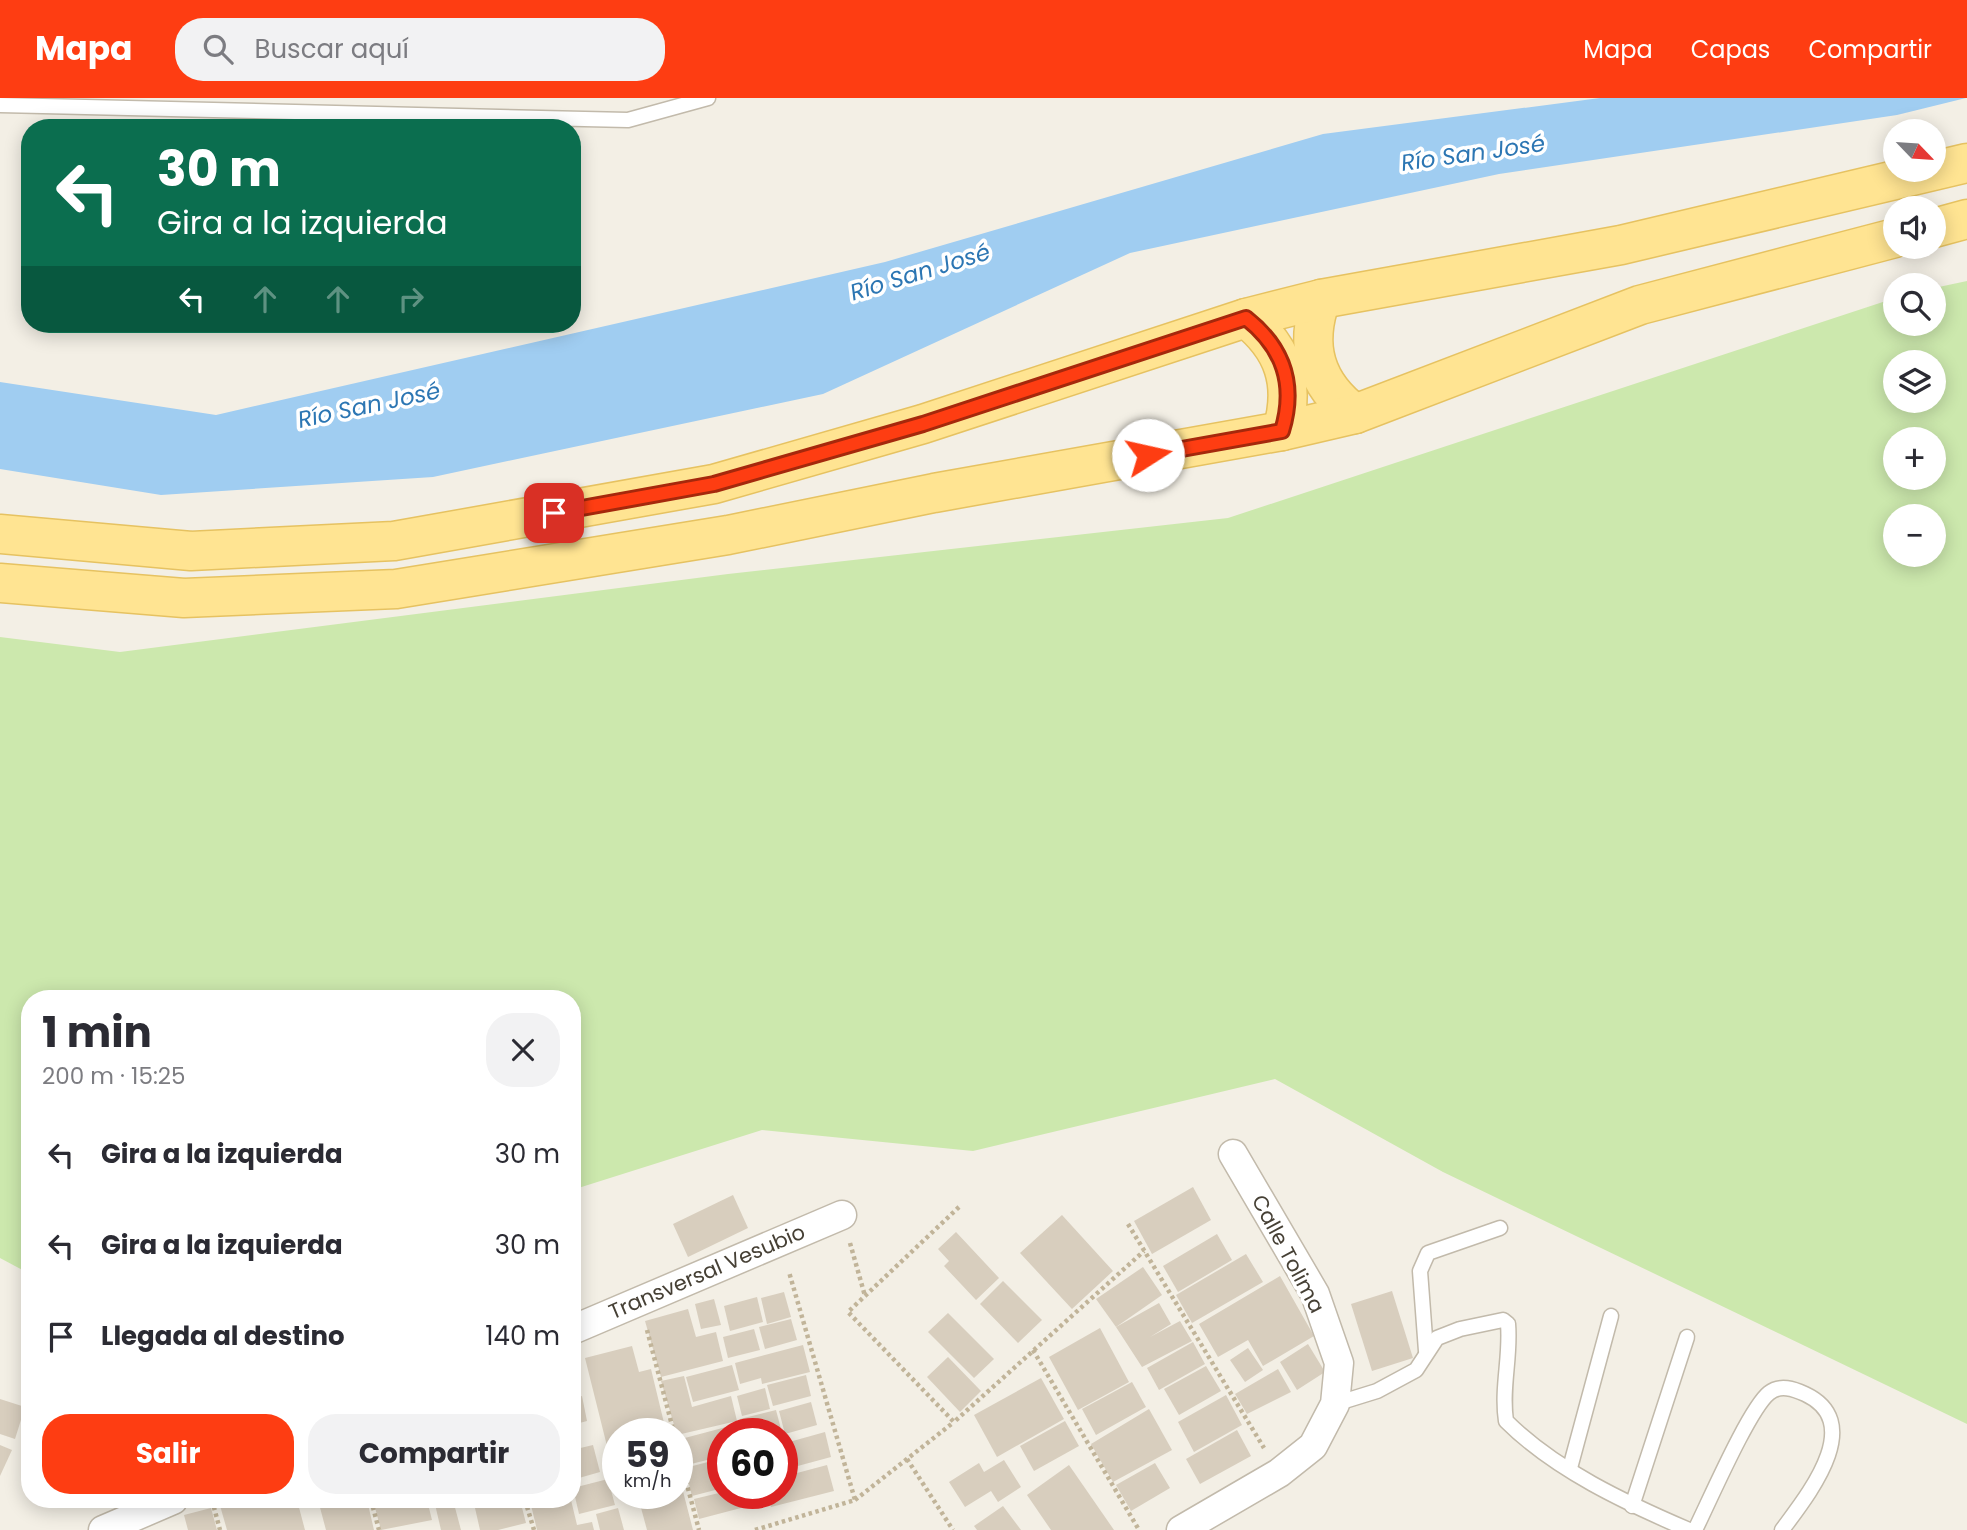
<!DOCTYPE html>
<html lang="es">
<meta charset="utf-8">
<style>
:root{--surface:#fff;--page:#f2f2f3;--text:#2b2b33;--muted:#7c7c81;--accent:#fe3d12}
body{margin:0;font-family:Poppins,sans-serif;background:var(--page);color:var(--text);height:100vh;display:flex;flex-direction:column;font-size:26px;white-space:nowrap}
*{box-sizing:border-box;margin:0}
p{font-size:23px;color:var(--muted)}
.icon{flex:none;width:38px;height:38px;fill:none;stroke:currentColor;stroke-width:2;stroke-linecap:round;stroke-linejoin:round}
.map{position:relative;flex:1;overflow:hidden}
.details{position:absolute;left:21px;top:892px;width:560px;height:518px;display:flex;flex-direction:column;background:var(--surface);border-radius:28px;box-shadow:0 4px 18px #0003}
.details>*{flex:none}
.banner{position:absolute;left:21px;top:21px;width:560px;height:214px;border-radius:28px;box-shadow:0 4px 18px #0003;background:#0b6e4f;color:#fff;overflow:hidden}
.needle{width:46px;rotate:115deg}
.tools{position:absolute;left:1883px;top:21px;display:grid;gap:14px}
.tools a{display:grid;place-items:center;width:63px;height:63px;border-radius:50%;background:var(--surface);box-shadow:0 4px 18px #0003;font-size:35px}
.speed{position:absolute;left:602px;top:1320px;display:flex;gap:14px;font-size:35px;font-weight:700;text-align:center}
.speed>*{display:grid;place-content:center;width:91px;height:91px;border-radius:50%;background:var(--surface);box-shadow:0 4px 18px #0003;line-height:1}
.speed small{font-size:18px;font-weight:400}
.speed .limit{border:10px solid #d22;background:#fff;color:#111}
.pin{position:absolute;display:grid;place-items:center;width:60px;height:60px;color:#fff;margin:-30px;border-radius:14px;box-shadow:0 4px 10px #0006}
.me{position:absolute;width:77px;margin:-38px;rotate:80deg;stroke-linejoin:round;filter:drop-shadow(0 0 5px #0008)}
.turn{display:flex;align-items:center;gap:24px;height:147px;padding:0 21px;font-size:32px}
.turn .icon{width:91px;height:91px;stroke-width:2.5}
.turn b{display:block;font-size:49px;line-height:60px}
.lanes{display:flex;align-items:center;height:66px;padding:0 21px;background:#0003;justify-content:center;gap:35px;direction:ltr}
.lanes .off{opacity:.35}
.round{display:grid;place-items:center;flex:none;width:74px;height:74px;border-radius:28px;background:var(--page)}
.head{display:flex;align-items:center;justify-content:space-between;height:119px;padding:0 21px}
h1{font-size:42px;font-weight:700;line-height:52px}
.primary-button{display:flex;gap:14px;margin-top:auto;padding:14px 21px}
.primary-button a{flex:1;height:80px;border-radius:28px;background:var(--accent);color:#fff;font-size:28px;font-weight:700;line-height:80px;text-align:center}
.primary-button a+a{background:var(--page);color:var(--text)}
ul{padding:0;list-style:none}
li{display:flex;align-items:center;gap:21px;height:91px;padding:0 21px}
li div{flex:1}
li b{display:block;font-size:26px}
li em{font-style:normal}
header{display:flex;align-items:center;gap:42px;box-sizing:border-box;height:98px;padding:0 35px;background:var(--accent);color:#fff}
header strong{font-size:33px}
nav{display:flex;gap:38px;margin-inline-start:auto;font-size:24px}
.search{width:490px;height:63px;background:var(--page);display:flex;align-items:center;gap:18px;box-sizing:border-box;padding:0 24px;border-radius:28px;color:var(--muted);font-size:26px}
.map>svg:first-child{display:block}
.green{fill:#cce8ad;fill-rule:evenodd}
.water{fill:#a0cdf1}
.building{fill:#d8cebe}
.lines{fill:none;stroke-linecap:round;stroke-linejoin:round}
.lane-casing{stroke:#c2baab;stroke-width:17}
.street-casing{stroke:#c2baab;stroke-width:31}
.primary-casing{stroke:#e6c261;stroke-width:41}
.path{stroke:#c1b499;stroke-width:4.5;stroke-dasharray:3.5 3.5;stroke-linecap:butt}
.lane{stroke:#fff;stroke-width:14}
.street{stroke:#fff;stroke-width:28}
.primary{stroke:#ffe492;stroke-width:38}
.route-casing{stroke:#a5280c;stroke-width:18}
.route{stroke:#fe3d12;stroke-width:12}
.labels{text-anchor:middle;stroke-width:7;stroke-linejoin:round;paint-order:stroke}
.street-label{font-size:21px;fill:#464035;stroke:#fff}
.water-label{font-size:23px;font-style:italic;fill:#2c76b3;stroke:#fff}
</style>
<header>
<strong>Mapa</strong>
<div class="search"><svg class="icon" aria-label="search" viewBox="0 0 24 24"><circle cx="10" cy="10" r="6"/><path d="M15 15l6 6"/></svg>Buscar aquí</div>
<nav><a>Mapa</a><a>Capas</a><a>Compartir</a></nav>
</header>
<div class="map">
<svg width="1967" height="1432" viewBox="0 0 1967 1432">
<rect width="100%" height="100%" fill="#f3efe5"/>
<path class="green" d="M1967,183V1326L1443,1074L1275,981L973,1053L762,1032L572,1092V901H30V1176L0,1160V539L120,554L728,476L1228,420L1895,200V226H1934V190ZM1895,264H1934V303H1895ZM1934,341V380H1895V341ZM1934,418V457H1895V418Z"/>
<path class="water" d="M1600,0H1966L1897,17L1499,76L1130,155L823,296L433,379L161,397L0,371V284L216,317L885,164L1323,36Z"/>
<g class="building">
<path d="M1193,1089L1211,1122L1152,1156L1134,1123Z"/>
<path d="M733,1097L748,1130L688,1159L673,1126Z"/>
<path d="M1062,1117L1113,1173L1072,1211L1020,1155Z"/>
<path d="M956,1134L999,1180L976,1202L944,1168L949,1163L938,1151Z"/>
<path d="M1217,1136L1232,1162L1178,1194L1163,1168Z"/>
<path d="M1246,1156L1263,1184L1192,1225L1176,1197Z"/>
<path d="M1143,1169L1162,1197L1116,1229L1096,1201Z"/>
<path d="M1280,1178L1314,1238L1263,1268L1248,1242L1218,1259L1199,1226Z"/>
<path d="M1003,1183L1042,1222L1018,1245L980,1206Z"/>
<path d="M1392,1193L1413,1260L1372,1273L1351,1206Z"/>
<path d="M784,1194L791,1219L767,1226L761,1200Z"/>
<path d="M757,1199L763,1224L730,1233L724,1208Z"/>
<path d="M714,1201L721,1227L701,1231L695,1206Z"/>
<path d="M1159,1205L1171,1226L1150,1239L1180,1223L1192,1243L1142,1269L1116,1229Z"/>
<path d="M688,1211L696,1239L716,1234L723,1263L661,1279L645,1223Z"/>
<path d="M948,1215L994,1261L974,1280L928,1234Z"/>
<path d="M791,1221L797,1242L765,1251L759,1229Z"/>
<path d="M1100,1230L1129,1284L1078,1312L1049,1259Z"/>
<path d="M754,1231L760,1252L728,1260L723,1239Z"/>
<path d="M1193,1244L1205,1266L1159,1292L1147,1270Z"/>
<path d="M1308,1246L1325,1274L1297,1292L1280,1264Z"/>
<path d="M803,1247L810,1274L762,1286L761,1280L740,1286L735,1265Z"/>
<path d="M632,1248L639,1274L651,1271L665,1329L653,1332L654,1335H618V1371L613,1372L585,1260Z"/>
<path d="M1248,1250L1263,1272L1245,1284L1230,1262Z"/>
<path d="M948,1259L981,1293L960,1314L927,1279Z"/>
<path d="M732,1267L739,1292L693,1304L686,1279Z"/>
<path d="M1206,1268L1221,1293L1179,1317L1164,1291Z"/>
<path d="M1278,1271L1291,1294L1247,1316L1235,1296Z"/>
<path d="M806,1277L811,1298L773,1308L767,1287Z"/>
<path d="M684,1278L692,1309L731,1298L737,1323L677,1337L661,1283Z"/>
<path d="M1041,1280L1064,1321L997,1359L974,1317Z"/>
<path d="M1132,1284L1146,1309L1096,1337L1082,1311Z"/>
<path d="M765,1290L770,1311L742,1318L737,1298Z"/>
<path d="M1226,1297L1242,1327L1194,1354L1178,1324Z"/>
<path d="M582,1298L587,1323L572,1327V1301Z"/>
<path d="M0,1301L25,1309L15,1341L0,1336Z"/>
<path d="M811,1304L817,1327L785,1336L779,1313Z"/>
<path d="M1149,1311L1172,1352L1113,1384L1091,1346Z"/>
<path d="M776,1312L781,1331L770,1335H743L740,1321Z"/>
<path d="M1065,1323L1079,1348L1034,1373L1020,1348Z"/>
<path d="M29,1325H30V1354L21,1351Z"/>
<path d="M730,1328L731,1335H723V1358L687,1367L681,1341Z"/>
<path d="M1237,1332L1251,1358L1200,1386L1186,1361Z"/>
<path d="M825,1334L831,1359L783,1372L782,1346Z"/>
<path d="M0,1347L12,1352L0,1378Z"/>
<path d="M593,1347L600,1374L572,1382V1352Z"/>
<path d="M723,1360V1390L692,1398L685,1370Z"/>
<path d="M1004,1362L1021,1389L998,1404L991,1393L965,1409L949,1384L979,1365L984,1374Z"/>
<path d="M1155,1365L1170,1390L1131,1413L1116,1387Z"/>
<path d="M827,1367L834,1393L771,1409L767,1395H782V1379Z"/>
<path d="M1069,1367L1114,1432H1051L1027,1397Z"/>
<path d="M678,1374L693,1432H647L637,1395H677Z"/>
<path d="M608,1381L615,1407L579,1416L573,1390Z"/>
<path d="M723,1394L757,1395L760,1405L699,1421L694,1401Z"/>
<path d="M228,1402H297L305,1432H227L219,1404Z"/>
<path d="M318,1402H367L374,1432H326Z"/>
<path d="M373,1402H427L432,1422L381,1432Z"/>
<path d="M434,1402H453L461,1432H441Z"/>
<path d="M508,1402H520L526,1425L498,1432H480L475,1410Z"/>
<path d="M536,1402H571L577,1427L592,1424L594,1432H537L530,1403Z"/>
<path d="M1003,1408L1021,1432H977L974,1428Z"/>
<path d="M211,1410L217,1432H188L184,1417Z"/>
<path d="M618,1410L624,1432H600L596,1416Z"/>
</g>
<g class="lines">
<defs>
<g id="lane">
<path d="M0,7L628,22L708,0"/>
<path d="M1426,1253L1420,1173L1428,1155L1500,1130"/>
<path d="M1335,1306L1377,1293L1416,1272L1437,1240L1460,1231L1503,1222L1508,1226C1511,1258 1501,1290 1506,1323C1555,1372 1626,1405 1689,1432"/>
<path d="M1570,1370L1611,1218"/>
<path d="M1632,1408L1687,1239"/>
<path d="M1695,1432C1709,1404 1749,1311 1769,1295C1780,1286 1794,1291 1805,1296C1867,1325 1807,1398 1782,1432"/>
</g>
<g id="street">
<path d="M572,1232L842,1117"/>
<path d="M103,1432L173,1402"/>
<path d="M1181,1432L1279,1375L1313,1348L1335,1306L1339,1265L1315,1196L1233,1056"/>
</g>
<g id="primary">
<path d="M1934,130L1967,121"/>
<path d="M1321,201C1304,248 1315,286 1355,316"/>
<path d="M1246,220C1284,250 1296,286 1282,333"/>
<path d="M0,436L191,453L394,443L714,386L923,326L1246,220L1321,201L1621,147L1967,65"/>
<path d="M0,485L184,500L396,491L728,437L934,395L1282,333L1355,316L1640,207L1895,140"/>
</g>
</defs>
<use href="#lane" class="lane-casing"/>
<use href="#street" class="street-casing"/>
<use href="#primary" class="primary-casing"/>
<g class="path">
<path d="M959,1109L848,1214L954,1324L1144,1153"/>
<path d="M1128,1126L1264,1350"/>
<path d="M850,1145L865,1198"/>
<path d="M647,1232L674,1335"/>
<path d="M1033,1252L1139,1432"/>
<path d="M677,1349L699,1432"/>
<path d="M907,1361L953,1432"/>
<path d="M212,1402L220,1432"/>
<path d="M371,1402L379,1432"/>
<path d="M525,1402L534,1432"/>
<path d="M855,1402L954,1324"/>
<path d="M755,1432L855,1402L789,1174"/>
</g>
<use href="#lane" class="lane"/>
<use href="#street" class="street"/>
<use href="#primary" class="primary"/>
</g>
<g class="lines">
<defs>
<path id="route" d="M554,415L714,386L923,326L1246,220C1284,250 1296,287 1282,333L1148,357"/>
</defs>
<use href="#route" class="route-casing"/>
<use href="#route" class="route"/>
</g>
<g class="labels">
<g class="street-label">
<text transform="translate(1288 1156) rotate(62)" y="7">Calle Tolima</text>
<text transform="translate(707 1174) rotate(-23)" y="7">Transversal Vesubio</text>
</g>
<g class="water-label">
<text transform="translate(1473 55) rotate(-8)" y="8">Río San José</text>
<text transform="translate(920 174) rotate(-17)" y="8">Río San José</text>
<text transform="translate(369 307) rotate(-12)" y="8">Río San José</text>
</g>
</g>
</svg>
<div class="tools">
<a><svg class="needle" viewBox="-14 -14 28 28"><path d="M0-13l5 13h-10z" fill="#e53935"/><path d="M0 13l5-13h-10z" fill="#7c7c81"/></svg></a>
<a><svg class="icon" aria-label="sound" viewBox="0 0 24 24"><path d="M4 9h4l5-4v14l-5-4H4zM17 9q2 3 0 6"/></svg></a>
<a><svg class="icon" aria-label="search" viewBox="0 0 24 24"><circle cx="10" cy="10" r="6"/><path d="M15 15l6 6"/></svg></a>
<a><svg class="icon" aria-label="layers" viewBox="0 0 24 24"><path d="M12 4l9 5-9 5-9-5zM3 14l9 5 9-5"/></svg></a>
<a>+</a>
<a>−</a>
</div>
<div class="speed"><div>59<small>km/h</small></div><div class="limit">60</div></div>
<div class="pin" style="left:554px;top:415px;background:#d93025"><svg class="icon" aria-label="arrive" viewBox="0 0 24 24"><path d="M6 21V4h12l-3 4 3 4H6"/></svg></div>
<svg class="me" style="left:1148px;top:357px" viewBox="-20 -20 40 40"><circle r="19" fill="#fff"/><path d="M0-13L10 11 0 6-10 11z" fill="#fe3d12"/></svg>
<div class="banner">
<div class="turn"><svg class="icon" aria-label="left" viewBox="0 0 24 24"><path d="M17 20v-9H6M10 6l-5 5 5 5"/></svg><div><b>30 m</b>Gira a la izquierda</div></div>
<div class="lanes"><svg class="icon" aria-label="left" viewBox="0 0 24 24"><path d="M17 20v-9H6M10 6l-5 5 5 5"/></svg><svg class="icon off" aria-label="ahead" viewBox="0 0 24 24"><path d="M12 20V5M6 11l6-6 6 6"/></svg><svg class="icon off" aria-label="ahead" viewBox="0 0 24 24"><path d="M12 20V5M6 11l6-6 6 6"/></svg><svg class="icon off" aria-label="right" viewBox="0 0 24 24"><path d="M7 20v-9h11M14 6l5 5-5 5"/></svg></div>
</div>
<section class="details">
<div class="head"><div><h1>1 min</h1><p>200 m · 15:25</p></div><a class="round"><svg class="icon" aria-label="close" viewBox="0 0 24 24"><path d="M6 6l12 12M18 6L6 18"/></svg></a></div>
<ul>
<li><svg class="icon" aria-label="left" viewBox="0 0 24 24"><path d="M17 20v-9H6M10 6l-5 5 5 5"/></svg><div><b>Gira a la izquierda</b></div><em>30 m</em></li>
<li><svg class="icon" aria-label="left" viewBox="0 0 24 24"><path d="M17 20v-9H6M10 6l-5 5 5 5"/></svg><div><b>Gira a la izquierda</b></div><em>30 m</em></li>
<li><svg class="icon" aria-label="arrive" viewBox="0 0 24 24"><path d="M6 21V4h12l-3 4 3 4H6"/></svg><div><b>Llegada al destino</b></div><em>140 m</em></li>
</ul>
<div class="primary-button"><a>Salir</a><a>Compartir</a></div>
</section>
</div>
